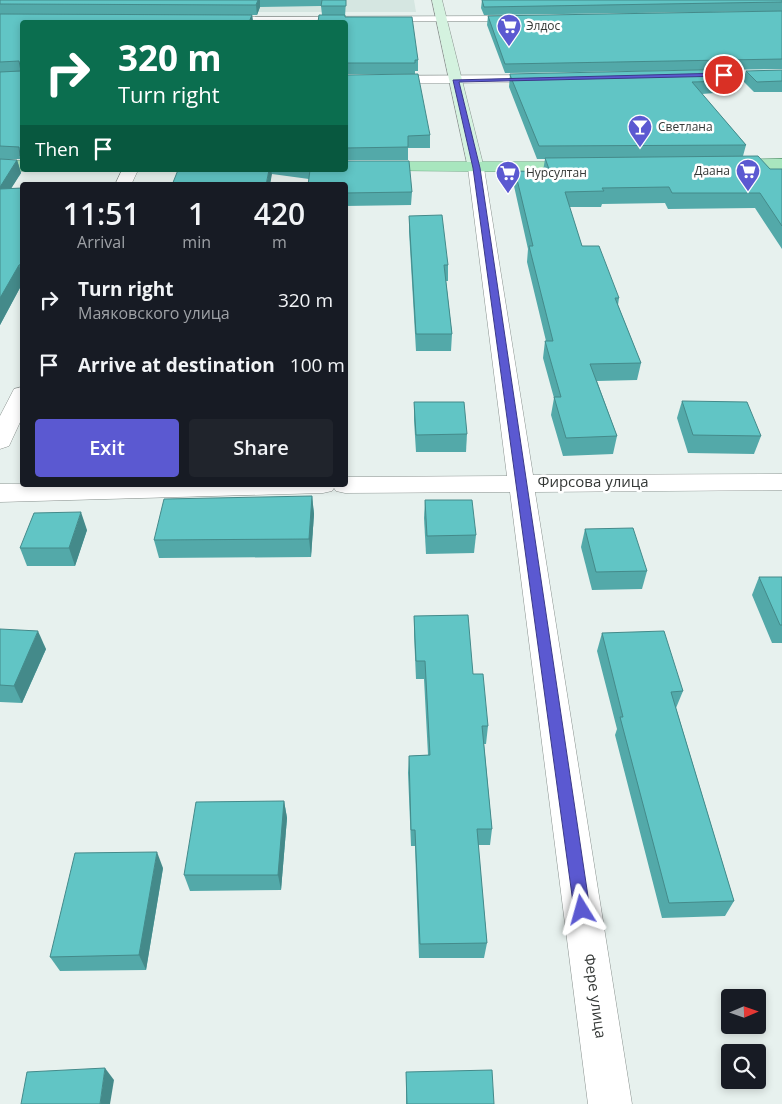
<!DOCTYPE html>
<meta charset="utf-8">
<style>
:root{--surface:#171b24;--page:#20242c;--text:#f1f3f6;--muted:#9ea1a6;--accent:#5b59d1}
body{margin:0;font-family:"Open Sans",sans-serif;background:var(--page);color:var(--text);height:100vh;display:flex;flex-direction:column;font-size:19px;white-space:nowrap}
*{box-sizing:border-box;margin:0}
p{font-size:16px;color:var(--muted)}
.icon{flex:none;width:28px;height:28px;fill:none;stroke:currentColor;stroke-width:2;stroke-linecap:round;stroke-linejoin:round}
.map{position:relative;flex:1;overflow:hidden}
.sheet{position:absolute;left:20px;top:182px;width:328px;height:305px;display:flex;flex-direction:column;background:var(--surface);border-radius:5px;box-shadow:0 2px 8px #0003}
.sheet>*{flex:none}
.hud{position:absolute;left:20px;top:20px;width:328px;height:152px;border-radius:5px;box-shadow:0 2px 8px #0003;background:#0b6e4f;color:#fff;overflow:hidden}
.needle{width:32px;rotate:88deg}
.controls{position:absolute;left:721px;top:989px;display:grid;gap:10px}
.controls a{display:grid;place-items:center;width:45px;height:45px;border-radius:5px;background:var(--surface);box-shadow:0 2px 8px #0003;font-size:25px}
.pin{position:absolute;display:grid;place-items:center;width:42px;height:42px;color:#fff;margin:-21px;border:2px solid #fff;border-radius:50%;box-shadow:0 1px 5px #0007}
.me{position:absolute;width:55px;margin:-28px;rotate:352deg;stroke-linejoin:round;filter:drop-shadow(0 0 4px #0008)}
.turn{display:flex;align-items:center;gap:18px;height:105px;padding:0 15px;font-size:22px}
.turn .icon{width:65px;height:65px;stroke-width:2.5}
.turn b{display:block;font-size:35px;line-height:42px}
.then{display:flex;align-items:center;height:48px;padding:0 15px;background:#0003;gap:10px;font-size:19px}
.eta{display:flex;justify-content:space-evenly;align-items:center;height:85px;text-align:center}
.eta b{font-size:30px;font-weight:600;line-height:35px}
.action{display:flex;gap:10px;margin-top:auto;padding:10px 15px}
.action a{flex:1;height:58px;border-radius:5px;background:var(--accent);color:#fff;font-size:20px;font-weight:600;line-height:58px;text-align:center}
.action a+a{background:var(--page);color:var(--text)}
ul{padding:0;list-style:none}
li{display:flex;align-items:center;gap:15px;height:65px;padding:0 15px}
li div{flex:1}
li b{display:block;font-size:19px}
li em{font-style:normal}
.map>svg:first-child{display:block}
.built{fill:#d5e6e1}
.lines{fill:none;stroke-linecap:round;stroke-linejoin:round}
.street-casing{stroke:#8a928f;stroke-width:1}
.secondary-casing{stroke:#8a928f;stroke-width:1}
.primary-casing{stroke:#5a9e72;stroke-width:1}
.street{fill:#fff;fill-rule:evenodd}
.secondary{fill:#d4f2df;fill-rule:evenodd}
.primary{fill:#a8e6be;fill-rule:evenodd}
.wall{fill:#53a9a9}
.shaded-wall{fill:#448a8a}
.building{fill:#61c5c5;stroke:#448a8a}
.route{fill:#5b59d1;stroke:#3b3a88}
.labels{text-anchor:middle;stroke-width:5;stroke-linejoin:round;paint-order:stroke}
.far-poi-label{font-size:12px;fill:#343836;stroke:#fff;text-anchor:start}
.street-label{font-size:15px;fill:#343836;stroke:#fff}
</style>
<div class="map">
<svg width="782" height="1104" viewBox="0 0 782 1104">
<rect width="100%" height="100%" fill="#e7f1ee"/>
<path class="built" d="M102,0H414L416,12H95Z"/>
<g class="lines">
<defs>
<g id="street">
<path d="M526,16L532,19L530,21L212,22L210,20L216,17Z"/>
<path d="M546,75L551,76L553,79L551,82L345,84V76Z"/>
<path d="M476,163L484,168L533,475L782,474V490L535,492L632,1104H588L510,492L345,493L336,491L334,488L332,491L323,493L0,502V484L345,485V477L507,476L468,168Z"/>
<path d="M122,170H138L131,185H115Z"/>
<path d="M22,387V418L9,446L0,449V416L14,389Z"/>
</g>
<path id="secondary" d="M432,0H442L484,168L482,171L476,173L468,168Z"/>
<g id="primary">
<path d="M782,159V169L729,170L721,165L729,160Z"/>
<path d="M0,160L22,161V170H25L22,171L0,170Z"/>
<path d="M345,162H581L589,167L581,172L339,170H345Z"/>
</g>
</defs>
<use href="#street" class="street-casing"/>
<use href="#secondary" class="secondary-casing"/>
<use href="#primary" class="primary-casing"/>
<use href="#street" class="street"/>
<use href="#secondary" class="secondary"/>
<use href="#primary" class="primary"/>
</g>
<g class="wall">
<path d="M0,0H346L345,17L418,60V71H415V74H345V22L322,15L321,6L260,7L257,15H252L253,22H22L21,159H0Z"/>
<path d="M482,0H782V11L484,15L481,8Z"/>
<path d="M782,11V69L505,73L487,25L488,16Z"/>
<path d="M782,70V92H754L743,81L746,71Z"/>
<path d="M510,74L741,81L728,92L702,94L746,145L743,156L770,169H782V249L755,208L668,209L665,203L602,204L601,207H569L582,246L619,298L618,305L641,363L637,380L597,381L617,436L613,454L563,456L551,415L554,398L543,358L545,341H546L527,262L528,249L514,186L515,171H543L545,159H537L509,87Z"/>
<path d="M345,75L430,135V148H408V160H345Z"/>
<path d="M0,159L17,160L21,173L11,188H22V284L0,325Z"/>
<path d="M178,170H345L412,192L411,205L345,206V185L309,179L272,174Z"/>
<path d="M409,216L448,265V281H446L452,334L451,351H416L409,231Z"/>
<path d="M682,401L761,436L754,454L688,453L677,418Z"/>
<path d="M414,402L467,434L466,452H416L414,420Z"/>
<path d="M312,496L314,514L311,557L159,558L154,540Z"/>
<path d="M425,500L476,535L474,553L426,554L424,518Z"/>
<path d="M585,529L647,571L642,589L592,590L581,547Z"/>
<path d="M87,530L75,566H27L20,548Z"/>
<path d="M759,577H782V643H772L752,595Z"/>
<path d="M414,616L473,674L488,726L486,744H484L492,829L490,845H478L487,943L484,958H419L415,846H411L408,773L409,756L428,755L424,679H416L414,634Z"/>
<path d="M0,629L46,649L22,703L0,702Z"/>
<path d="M602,633L683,691L676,708L734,901L725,916L662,918L615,735L617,729L597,651Z"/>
<path d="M284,801L287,818L281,890L190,891L184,875Z"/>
<path d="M163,868L146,970L60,971L50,957Z"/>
<path d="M406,1072L494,1104H406Z"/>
</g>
<g class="shaded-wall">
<path d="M258,0H260V7L257,15L256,5Z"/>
<path d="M252,15L253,22H249Z"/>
<path d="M744,69L741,81L728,92L731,81Z"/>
<path d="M22,153V163L20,156Z"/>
<path d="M17,160L21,173L2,203L0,197V187Z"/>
<path d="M269,170H271L272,174L270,185H266Z"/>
<path d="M19,265L22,275V284L0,325V298Z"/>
<path d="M312,496L314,514L311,557L309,539Z"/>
<path d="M81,512L87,530L75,566L69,548Z"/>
<path d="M38,631L46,649L22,703L14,686Z"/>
<path d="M284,801L287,818L281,890L278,875Z"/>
<path d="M157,852L163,868L146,970L139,955Z"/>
<path d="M105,1068L114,1080L110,1104H100Z"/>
</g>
<g class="building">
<path d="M0,0H258L256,5L0,4Z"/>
<path d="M322,0H346V6H321Z"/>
<path d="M482,0H782V2L484,7Z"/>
<path d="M782,11V59L505,64L488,16Z"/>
<path d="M0,14L252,15L249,22H22V153L20,156L19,147L0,146V72L21,71L19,61L0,62Z"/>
<path d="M319,15H345V17H412L418,60H415V63H345V22H318Z"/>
<path d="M744,69L731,81L692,82L746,145L539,146L510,75V74Z"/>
<path d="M782,70V81L757,82L746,71Z"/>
<path d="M418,74L430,135L408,136V147L345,148V75Z"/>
<path d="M758,156L770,169H782V226L760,193H672L669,187L602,188L604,191L565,192L582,246H599L619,298H615L641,363L590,364L617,436L566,438L554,397H561L545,341H553L529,246H533L515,171L550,172L545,158Z"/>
<path d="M0,159L17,160L0,187Z"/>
<path d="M345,161H409L412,192L345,193V185H308L310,170H345Z"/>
<path d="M178,170H269L266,185H172Z"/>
<path d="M22,188V264L19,265L0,298V189Z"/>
<path d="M442,215L448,265H444L452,334H416L409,216Z"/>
<path d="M682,401L747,402L761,436L693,435Z"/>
<path d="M414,402H464L467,434L416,435Z"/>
<path d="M312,496L309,539L154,540L164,499Z"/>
<path d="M425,500H472L476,535L427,536Z"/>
<path d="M81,512L69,548H20L34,513Z"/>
<path d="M633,528L647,571L596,572L585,529Z"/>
<path d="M759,577H782V625H780Z"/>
<path d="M468,615L473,674H483L488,726H482L492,829H477L487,943L420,944L415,830H411L409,756L430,755L425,661H416L414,616Z"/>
<path d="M0,629L38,631L14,686L0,685Z"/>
<path d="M664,631L683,691L671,692L734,901L669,903L620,717H623L602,633Z"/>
<path d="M284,801L278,875H184L196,802Z"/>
<path d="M157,852L139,955L50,957L75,853Z"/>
<path d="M105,1068L100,1104H21L27,1072Z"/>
<path d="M492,1070L494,1104H407L406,1072Z"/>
</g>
<path class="route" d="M724,73L726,76L459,82L480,168L590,910L588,915L582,918L576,915L574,910L473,168L453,80Z"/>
<defs>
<symbol id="supermarket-pin" viewBox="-11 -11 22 30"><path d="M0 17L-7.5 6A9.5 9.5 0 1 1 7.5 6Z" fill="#5b59d1" stroke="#fff"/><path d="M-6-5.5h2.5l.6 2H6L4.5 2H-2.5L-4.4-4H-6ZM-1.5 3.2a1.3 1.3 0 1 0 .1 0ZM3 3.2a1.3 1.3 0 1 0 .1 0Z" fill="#fff"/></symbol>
<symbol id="bar-pin" viewBox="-11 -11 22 30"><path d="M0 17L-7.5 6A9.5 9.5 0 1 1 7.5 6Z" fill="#5b59d1" stroke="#fff"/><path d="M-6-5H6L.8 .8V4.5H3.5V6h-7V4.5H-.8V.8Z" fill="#fff"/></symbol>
</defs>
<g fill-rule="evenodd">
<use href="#supermarket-pin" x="495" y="12" width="28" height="38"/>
<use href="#bar-pin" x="626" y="113" width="28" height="38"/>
<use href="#supermarket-pin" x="734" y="157" width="28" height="38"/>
<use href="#supermarket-pin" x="494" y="159" width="28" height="38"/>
</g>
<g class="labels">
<g class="far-poi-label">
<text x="526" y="30">Элдос</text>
<text x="658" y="131">Светлана</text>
<text x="730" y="175" text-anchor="end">Даана</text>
<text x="526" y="177">Нурсултан</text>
</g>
<g class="street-label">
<text x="593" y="487">Фирсова улица</text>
<text transform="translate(595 996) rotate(82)" y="5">Фере улица</text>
</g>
</g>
</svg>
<div class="controls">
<a><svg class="needle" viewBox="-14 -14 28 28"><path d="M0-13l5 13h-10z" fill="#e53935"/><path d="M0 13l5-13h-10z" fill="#9ea1a6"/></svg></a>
<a><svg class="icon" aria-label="search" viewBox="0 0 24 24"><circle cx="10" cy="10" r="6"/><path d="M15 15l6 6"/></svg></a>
</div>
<div class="pin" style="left:724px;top:75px;background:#d93025"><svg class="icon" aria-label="arrive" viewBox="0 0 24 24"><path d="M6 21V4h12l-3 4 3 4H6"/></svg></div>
<svg class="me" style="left:582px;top:910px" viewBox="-20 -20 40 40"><path d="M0-17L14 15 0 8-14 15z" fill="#5b59d1" stroke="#fff" stroke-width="4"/></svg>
<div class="hud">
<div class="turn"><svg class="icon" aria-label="right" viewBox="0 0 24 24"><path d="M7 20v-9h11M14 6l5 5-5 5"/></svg><div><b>320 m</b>Turn right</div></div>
<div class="then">Then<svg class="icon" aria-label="arrive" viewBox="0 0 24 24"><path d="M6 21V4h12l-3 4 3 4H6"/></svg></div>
</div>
<section class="sheet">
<div class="eta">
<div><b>11:51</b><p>Arrival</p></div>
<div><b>1</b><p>min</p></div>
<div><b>420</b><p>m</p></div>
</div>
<ul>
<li><svg class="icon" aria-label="right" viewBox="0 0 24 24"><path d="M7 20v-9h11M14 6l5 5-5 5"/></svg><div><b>Turn right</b><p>Маяковского улица</p></div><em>320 m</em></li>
<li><svg class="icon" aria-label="arrive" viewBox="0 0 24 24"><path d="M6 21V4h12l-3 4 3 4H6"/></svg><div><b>Arrive at destination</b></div><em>100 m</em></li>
</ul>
<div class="action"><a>Exit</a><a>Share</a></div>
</section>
</div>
